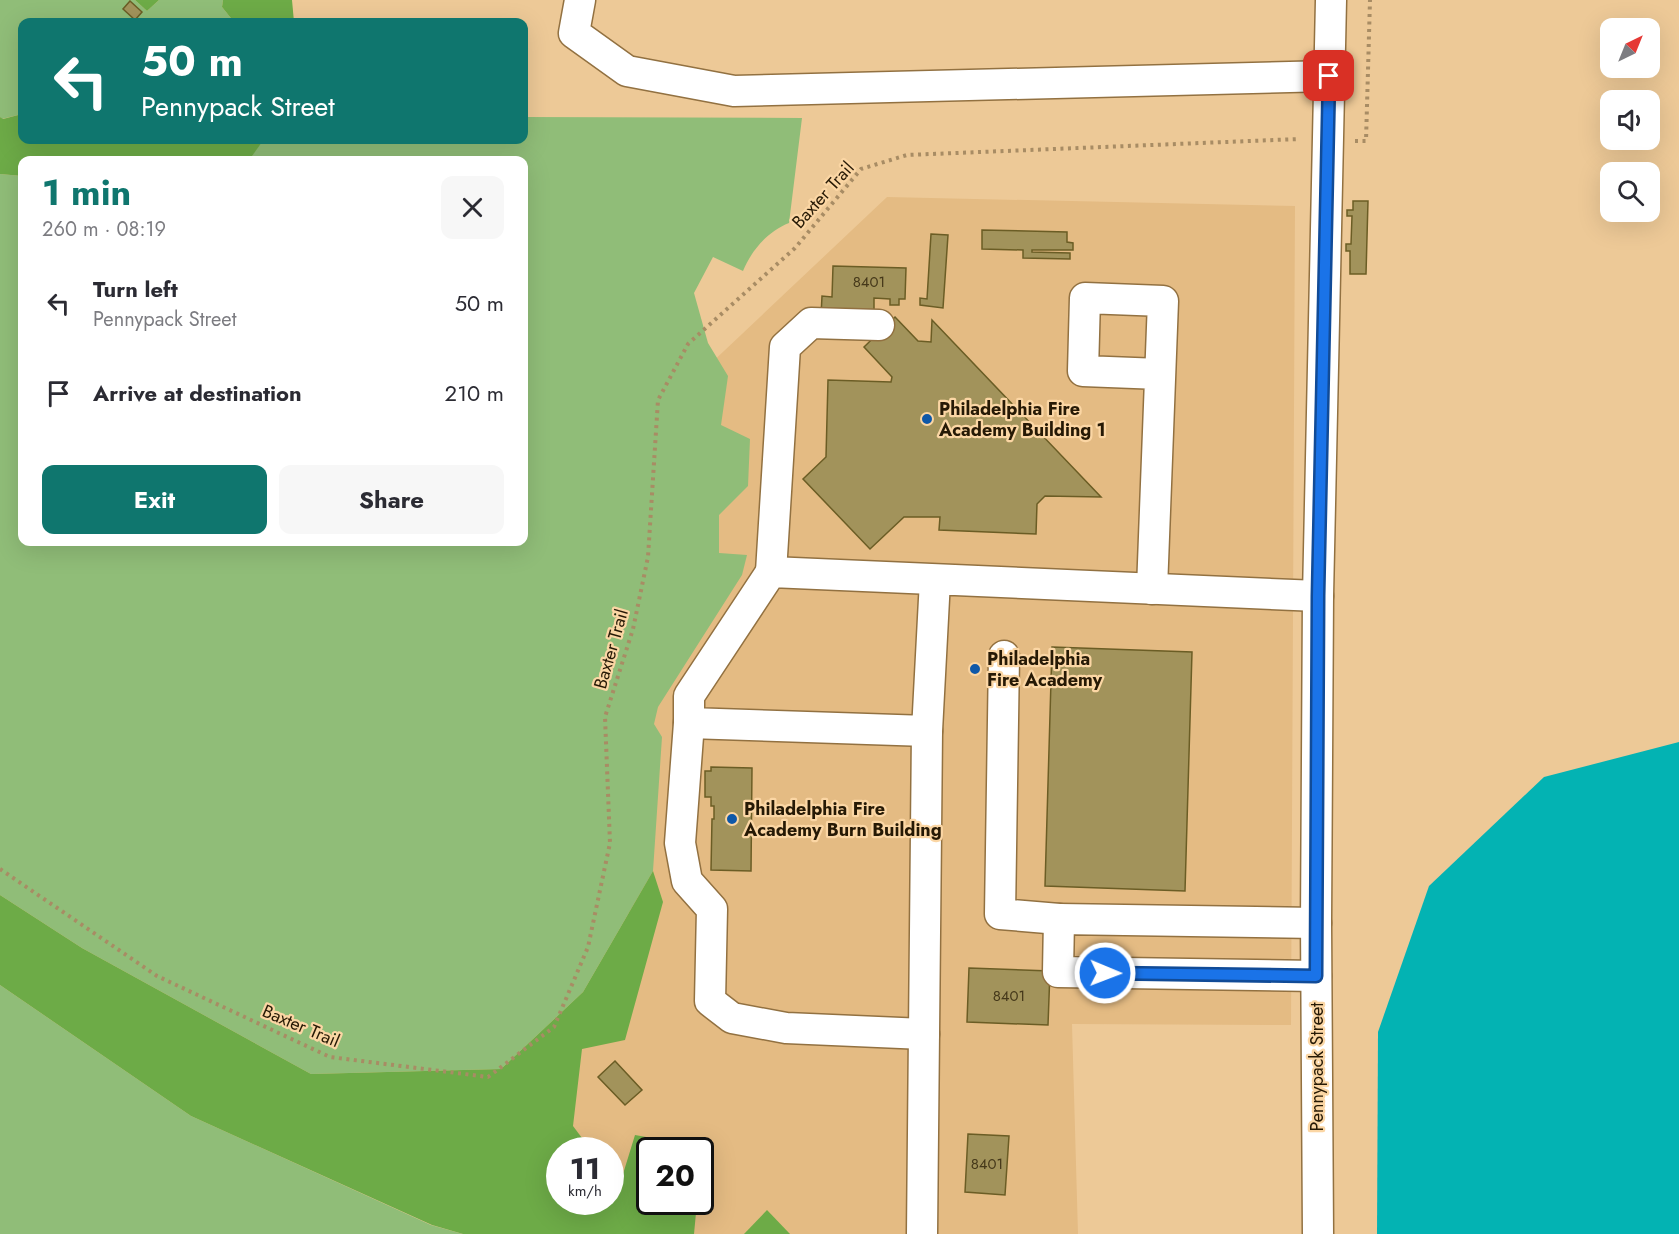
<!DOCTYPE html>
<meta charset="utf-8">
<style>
:root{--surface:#fff;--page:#f7f7f7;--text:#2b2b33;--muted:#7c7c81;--accent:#0f766e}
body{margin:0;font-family:Jost,sans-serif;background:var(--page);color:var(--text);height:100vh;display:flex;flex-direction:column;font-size:22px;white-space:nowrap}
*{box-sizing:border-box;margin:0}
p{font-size:20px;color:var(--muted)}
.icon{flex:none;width:33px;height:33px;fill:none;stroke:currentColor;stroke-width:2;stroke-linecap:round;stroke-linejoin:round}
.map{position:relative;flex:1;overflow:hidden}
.drawer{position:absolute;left:18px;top:156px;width:510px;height:390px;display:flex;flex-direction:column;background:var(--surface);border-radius:12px;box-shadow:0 6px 24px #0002}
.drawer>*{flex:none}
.hud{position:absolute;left:18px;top:18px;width:510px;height:126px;border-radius:12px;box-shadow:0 6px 24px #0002;background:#0f766e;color:#fff;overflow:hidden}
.needle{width:39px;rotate:43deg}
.controls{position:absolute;left:1600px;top:18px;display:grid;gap:12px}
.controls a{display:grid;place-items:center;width:60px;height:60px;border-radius:12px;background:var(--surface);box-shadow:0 6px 24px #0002;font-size:30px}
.speed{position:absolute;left:546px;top:1137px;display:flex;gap:12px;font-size:30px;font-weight:700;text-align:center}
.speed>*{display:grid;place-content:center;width:78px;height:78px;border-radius:50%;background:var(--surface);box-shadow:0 6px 24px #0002;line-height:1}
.speed small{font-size:15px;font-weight:400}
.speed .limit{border:3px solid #111;border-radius:9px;background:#fff;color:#111}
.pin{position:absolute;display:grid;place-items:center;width:51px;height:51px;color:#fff;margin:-26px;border-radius:12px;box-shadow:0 3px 9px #0006}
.me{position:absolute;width:66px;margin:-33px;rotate:91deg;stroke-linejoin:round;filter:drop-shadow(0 0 4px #0008)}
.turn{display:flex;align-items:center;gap:21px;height:126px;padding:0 24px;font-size:27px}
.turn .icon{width:78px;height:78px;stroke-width:2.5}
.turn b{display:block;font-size:42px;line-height:51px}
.round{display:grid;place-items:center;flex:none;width:63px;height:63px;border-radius:12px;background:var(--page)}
.head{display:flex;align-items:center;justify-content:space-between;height:102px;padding:0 24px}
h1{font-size:36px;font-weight:700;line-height:45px;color:var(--accent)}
.primary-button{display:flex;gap:12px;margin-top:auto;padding:12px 24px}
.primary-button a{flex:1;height:69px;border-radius:12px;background:var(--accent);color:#fff;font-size:24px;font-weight:700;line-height:69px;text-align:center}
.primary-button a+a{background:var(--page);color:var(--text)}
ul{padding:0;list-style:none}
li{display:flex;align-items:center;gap:18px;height:90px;padding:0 24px}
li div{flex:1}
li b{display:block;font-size:22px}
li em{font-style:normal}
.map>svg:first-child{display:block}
.built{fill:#e4bb83;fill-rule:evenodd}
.green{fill:#90bd78}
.forest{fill:#6dab47}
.water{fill:#03b3b3}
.building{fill:#a2935b;stroke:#6b5d25;stroke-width:1.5}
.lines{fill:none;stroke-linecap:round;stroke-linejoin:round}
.minor-casing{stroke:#927141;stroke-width:33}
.path{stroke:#a88c64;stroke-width:4;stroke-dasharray:3 4.5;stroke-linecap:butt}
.minor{stroke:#fff;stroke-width:30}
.route-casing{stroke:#114b97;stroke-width:15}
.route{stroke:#1a73e8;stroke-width:10}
.poi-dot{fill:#0f58a8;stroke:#fbd6a4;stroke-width:2}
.labels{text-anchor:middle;stroke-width:4.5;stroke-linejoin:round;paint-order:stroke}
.number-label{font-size:15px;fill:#45381a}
.street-label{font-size:18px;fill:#261905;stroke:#fbd6a4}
.poi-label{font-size:18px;font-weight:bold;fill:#261905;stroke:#fbd6a4;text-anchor:start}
</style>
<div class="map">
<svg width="1679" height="1234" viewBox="0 0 1679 1234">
<rect width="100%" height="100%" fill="#edc997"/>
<path class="built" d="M887,197L1295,206L1291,1025L1072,1024L1078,1234H596L610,1202V1150H560L544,1070L624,955L689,384ZM650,1150H700V1202H650Z"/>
<g class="green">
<path d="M0,0H135L147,11L159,0H223L222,7L234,22H22V114L2,119L0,117Z"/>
<path d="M524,117L802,118L789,223C768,231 751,251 743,271L713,257L694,293L708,343L728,376L721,425L750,439L748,486L719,515V553L747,555L742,575L658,707L654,724L662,737L653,871L583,992L501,1069L311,1074L82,948L0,895V174L22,176V542H524V160H244L250,159L262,140H524Z"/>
<path d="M0,985L191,1116L431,1225L463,1234H0Z"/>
</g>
<g class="forest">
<path d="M135,0H159L147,11Z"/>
<path d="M223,0H292L294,22H234L222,7Z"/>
<path d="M22,114V140H262V142L250,159L244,160H22V176L0,174V117L3,119Z"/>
<path d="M653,871L663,902L625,1040L582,1049L573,1126L591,1150H560V1202H610L611,1177L619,1187L635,1135L702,1147L701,1161L700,1150H650V1202H697L694,1234H463L432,1225L191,1116L0,985V895L82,948L311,1074L501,1069L583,992Z"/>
<path d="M767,1210L790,1234H744Z"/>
</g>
<path class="water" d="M1679,742V1234H1377L1378,1032L1429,886L1544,777Z"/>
<g class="building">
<path d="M130,1L142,12L135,20L123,9Z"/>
<path d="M1353,201H1368L1366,274H1350V251H1346V244H1351L1352,216H1347V210H1353Z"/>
<path d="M982,230L1067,232V242L1073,243V250H1032V252L1070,253V259L1023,258V250L982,249Z"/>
<path d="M931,234L948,235L943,308L920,305V298L927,299Z"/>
<path d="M833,266L906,268L905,299H899V305H890V299L874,298V316H821L822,296L832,297Z"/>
<path d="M895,317L918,341L931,342L932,320L1101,497L1045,496L1037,504L1036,534L939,530L940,517H904L870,549L803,479L826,457L828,380L891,382L892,377L864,347Z"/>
<path d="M1052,647L1192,652L1185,891L1045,886Z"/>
<path d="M711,767L752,768L751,871L711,870L712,819H714V806H711V797H705V771H711Z"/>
<path d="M969,968L1050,971L1048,1025L967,1022Z"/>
<path d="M615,1061L642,1090L625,1105L598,1077Z"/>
<path d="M968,1134L1009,1136L1005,1195L965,1192Z"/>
</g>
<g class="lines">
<defs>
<g id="minor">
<path d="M580,0L574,33L627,71L734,91L1329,76"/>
<path d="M771,572L785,347L811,323L879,325"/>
<path d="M935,580L927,731L689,723V696L771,572L1318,596"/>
<path d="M1152,589L1163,301L1085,298L1083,371L1160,374"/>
<path d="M1004,656L1000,914L1059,919"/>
<path d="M689,723L680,843L687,881L712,909L710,1001L732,1018L786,1028L924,1034"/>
<path d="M1316,923L1059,919L1058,972L1316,976"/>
<path d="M922,1234L927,731"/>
<path d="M1318,1234L1316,923L1318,596L1331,0"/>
</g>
</defs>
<use href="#minor" class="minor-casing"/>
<g class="path">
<path d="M1355,141H1366L1370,0"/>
<path d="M0,869L157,976L330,1057L488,1077L554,1027L588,947L610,843L605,717L633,629L648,557L658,400L688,344L795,248L861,169L907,155L1299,139"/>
</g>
<use href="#minor" class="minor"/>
</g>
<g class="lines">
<defs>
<path id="route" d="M1105,973L1316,976L1318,596L1329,76"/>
</defs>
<use href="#route" class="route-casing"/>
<use href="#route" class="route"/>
</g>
<g class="poi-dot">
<circle cx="927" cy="419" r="6"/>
<circle cx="975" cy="669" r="6"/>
<circle cx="732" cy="819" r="6"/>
</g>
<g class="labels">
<g class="number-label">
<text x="869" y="287">8401</text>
<text x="1009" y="1001">8401</text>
<text x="987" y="1169">8401</text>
</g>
<g class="street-label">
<text transform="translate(823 195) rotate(-48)" y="6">Baxter Trail</text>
<text transform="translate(611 649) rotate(-74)" y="6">Baxter Trail</text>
<text transform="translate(301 1026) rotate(23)" y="6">Baxter Trail</text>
<text transform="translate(1317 1067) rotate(-90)" y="6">Pennypack Street</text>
</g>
<g class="poi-label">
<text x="939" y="415">Philadelphia Fire<tspan x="939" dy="21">Academy Building 1</tspan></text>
<text x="987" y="665">Philadelphia<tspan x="987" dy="21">Fire Academy</tspan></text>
<text x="744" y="815">Philadelphia Fire<tspan x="744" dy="21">Academy Burn Building</tspan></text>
</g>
</g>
</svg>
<div class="controls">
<a><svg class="needle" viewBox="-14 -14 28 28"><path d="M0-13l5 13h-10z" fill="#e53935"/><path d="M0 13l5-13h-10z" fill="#7c7c81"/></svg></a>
<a><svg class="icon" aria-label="sound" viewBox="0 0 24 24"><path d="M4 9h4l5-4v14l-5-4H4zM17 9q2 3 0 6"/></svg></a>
<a><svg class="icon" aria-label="search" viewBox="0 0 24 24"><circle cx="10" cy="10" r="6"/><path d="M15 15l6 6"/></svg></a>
</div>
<div class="speed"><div>11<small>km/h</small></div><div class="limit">20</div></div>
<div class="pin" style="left:1329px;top:76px;background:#d93025"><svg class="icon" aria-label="arrive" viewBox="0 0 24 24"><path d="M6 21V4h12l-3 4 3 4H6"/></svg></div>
<svg class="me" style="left:1105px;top:973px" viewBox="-20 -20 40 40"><circle r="17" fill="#1a73e8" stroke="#fff" stroke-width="3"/><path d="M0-11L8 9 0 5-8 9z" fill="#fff"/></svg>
<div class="hud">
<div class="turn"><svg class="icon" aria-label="left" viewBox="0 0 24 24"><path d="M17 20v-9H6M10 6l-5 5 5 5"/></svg><div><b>50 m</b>Pennypack Street</div></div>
</div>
<section class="drawer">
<div class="head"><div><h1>1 min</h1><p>260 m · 08:19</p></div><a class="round"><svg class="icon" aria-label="close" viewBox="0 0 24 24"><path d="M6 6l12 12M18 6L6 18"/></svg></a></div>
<ul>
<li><svg class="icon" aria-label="left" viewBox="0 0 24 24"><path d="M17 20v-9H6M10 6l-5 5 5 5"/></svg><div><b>Turn left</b><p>Pennypack Street</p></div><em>50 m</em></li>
<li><svg class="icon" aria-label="arrive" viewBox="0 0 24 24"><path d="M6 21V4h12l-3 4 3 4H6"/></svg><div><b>Arrive at destination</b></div><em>210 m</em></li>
</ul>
<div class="primary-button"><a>Exit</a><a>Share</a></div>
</section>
</div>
